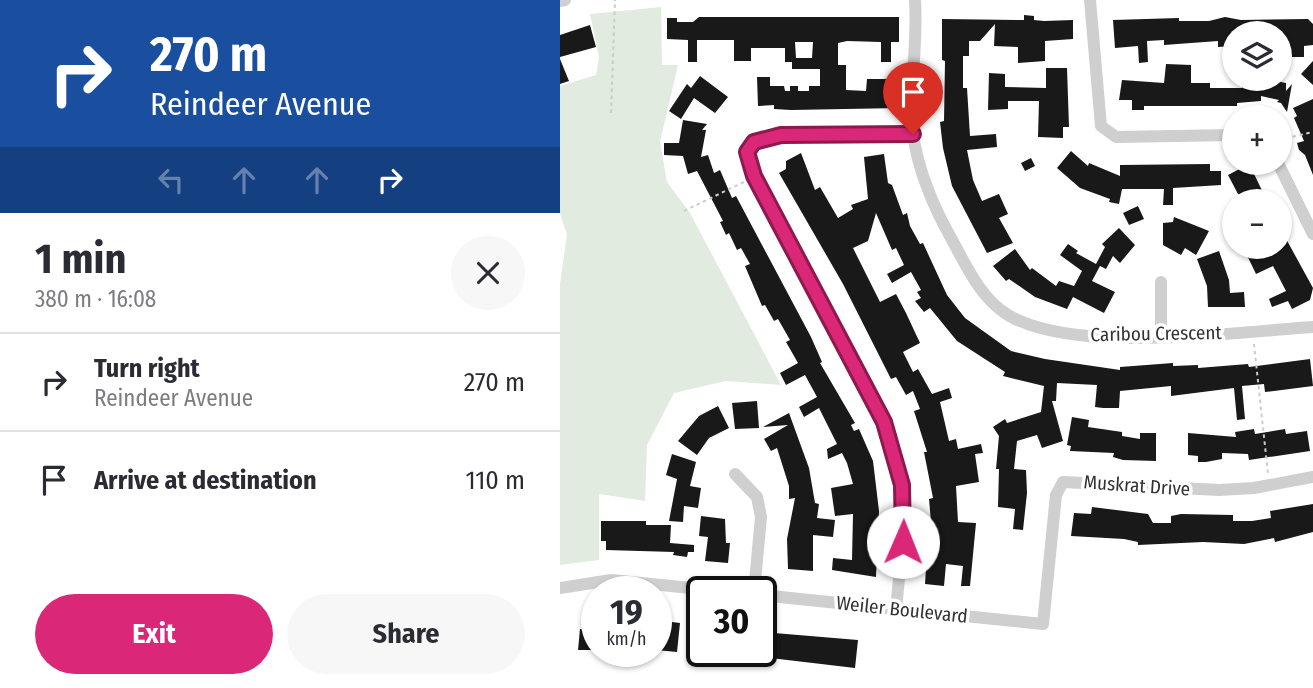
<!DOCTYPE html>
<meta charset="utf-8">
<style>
:root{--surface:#fff;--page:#f7f7f7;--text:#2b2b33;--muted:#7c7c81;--line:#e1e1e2;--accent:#db2777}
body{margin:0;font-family:"Fira Sans Condensed",sans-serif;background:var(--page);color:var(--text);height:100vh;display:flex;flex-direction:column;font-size:26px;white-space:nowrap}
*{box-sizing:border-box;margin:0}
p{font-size:23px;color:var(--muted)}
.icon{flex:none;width:38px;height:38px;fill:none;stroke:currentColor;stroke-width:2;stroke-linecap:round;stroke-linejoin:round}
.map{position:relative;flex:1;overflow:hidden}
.details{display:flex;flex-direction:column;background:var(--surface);width:560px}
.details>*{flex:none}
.hud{background:#1a4fa0;color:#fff;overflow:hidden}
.fabs{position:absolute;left:662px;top:21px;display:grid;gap:14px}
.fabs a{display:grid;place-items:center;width:70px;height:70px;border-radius:50%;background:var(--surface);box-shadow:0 2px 5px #0004;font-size:35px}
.speed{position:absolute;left:21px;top:576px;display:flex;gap:14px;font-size:35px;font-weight:700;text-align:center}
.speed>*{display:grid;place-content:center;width:91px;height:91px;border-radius:50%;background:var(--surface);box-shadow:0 2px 5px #0004;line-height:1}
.speed small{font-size:18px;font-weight:400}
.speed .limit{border:4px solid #111;border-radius:10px;background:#fff;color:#111}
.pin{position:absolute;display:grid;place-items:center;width:60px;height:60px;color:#fff;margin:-72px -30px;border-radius:50% 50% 50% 0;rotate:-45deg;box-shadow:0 0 7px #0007}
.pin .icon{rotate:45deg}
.me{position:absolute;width:77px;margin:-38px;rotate:1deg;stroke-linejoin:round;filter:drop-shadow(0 0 5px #0008)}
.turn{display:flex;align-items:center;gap:24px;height:147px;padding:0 35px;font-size:32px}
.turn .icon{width:91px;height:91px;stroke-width:2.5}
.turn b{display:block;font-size:49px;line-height:60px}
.lanes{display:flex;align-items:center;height:66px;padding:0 35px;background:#0003;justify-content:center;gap:35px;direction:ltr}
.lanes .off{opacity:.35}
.round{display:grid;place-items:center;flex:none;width:74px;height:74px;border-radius:37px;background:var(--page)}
.head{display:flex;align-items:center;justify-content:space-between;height:119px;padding:0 35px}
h1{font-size:42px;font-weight:700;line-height:52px}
.cta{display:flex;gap:14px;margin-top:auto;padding:14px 35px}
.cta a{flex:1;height:80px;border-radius:42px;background:var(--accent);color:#fff;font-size:28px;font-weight:700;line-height:80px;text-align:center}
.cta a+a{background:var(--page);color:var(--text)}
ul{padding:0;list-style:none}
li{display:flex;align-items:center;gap:21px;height:98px;padding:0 35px;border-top:2px solid var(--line)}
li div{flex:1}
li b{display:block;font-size:26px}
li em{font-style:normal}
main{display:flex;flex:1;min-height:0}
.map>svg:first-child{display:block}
.green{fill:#e2ebdf}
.building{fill:#191919;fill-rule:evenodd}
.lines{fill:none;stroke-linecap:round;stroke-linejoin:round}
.path{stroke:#ccc;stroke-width:2;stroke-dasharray:3.5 3.5;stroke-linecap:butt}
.street{stroke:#cfcfcf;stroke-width:12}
.route-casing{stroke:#8e194d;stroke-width:18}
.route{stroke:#db2777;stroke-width:12}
.labels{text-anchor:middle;stroke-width:7;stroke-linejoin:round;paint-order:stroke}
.street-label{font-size:19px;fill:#323232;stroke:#fff}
</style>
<main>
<section class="details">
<div class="hud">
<div class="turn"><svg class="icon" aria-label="right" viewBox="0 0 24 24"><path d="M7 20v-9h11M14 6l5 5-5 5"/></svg><div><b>270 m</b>Reindeer Avenue</div></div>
<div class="lanes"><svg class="icon off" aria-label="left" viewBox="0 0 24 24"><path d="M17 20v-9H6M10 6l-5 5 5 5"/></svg><svg class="icon off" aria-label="ahead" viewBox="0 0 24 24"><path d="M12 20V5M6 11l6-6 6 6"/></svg><svg class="icon off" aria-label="ahead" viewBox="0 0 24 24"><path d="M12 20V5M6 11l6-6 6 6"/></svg><svg class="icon" aria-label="right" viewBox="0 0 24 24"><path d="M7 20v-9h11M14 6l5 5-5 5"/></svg></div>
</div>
<div class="head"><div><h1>1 min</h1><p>380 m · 16:08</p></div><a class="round"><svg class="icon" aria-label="close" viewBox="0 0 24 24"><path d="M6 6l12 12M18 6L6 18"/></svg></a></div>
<ul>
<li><svg class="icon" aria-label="right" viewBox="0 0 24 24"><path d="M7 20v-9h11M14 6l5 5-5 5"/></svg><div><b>Turn right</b><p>Reindeer Avenue</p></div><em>270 m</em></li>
<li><svg class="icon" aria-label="arrive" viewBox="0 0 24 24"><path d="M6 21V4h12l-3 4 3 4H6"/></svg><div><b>Arrive at destination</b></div><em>110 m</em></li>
</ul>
<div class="cta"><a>Exit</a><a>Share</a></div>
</section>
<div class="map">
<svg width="753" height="688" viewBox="0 0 753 688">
<rect width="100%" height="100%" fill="#fff"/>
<path class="green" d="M101,7L102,65H118L100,142L107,182L130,213L221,385L166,381L114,393L87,445L85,501L39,494V560L0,565V284L7,234L0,214V86L36,75L39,57L30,14Z"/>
<g class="building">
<path d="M464,15L474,16V20L484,21L513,20V39L485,41V61L458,63V47L434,46L435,24L420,41H409V56H403V88H407L410,136L436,134L437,147L407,150L413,180L422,201L439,194L448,214L439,218L453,243L427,253L392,186L383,148L380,122L384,121L385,61L382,60V19L464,20Z"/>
<path d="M139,17H339V42H331V62H321V42L287,41L278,43V65H286V90L306,91L307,79H328V84H337L340,88V108L231,110L214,109V105L198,106L197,77H210V86H224L225,91H230V86H238V91H249V86H260V69H232V62H225V48H191V61H174V40H137V62H128V40L107,39V18H117V22H133ZM235,42H253L252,58H236Z"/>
<path d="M665,17L681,20L748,19L753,24V45L744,46V57H724L722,33H674V46L658,47V41L604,45V40L587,41L588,62L579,63L578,46L555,48L553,20L619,18V21H649Z"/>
<path d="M30,25L36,47L0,57V35Z"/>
<path d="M0,59L9,81L0,84Z"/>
<path d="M753,61V85L741,74Z"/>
<path d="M606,64L631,65V83H650V88H682V79H692V85H709L710,80L726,83V91L732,84L727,112L721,103L717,102L719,100L701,96V101L677,103V106H584V110H572V100H559L562,80L604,83Z"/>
<path d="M486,68H507L509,127H503V138L478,137L479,101H448V109L428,110L429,73L445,74V87L486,88Z"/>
<path d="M140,76L168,97L155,113L134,98L121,119L109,111L127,84L131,88Z"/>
<path d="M753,99V175L745,155L739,150L737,143L744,141L734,118L737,116L733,108Z"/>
<path d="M123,120L147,124L142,130H146L141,157L148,155L154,173L160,170L172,198L176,196L251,337L262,362L260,363L295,423L291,425L294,431L299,429L313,461L319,511L316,577L272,570L273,558L292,560L293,514L275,516L271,488L293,484L287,463L282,453L268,459L267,449L277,444L259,408L244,417L239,407L257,397L245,375L226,385L220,373L238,363L226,342L230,340L218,319L214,321L205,305L202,306L185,266L190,264L181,248L177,250L169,233L166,235L160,222L163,221L137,171L128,174L123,156L104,155V143H119Z"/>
<path d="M511,151L528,166L529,163L560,176V165L650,164V171H661V185L613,188V205H603L604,189H562L559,204L549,202L550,199L520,188L497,168Z"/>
<path d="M241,153L255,190L260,187L278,218L293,209L291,205L308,199L304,157L324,154L328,183L332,185L343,215L347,213L350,226L360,244L363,243L387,295L405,318L451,351L485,359L560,370V367L613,363V366L638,365V368L688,364L689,367L750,359L753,386L705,392L704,384L682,386L685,419L677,420L674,388L611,396V386L560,391L559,408H543L535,407L537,385L497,383L496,401H492L503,441L482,448L477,435L457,441L454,469L466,470L467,493L463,530L453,529L455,509L438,507L439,469H436L439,436L433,427L445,419L447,423L481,412L484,386L443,376L445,372L397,341L370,308L364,312L355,301L361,298L357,292L361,290L351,272L332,283L327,274L344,265L336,248L332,250L316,213L308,241L293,248L320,302L336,294L346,313L360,343L343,352L353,372L358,369L372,394L389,388L392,398L380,402L389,441L396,439L398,449L421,444L423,453L415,454L419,482L396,486L398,522L416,523L410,586H401L403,566L386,564L384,586L365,584L367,551L372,534L369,499L373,498L364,452H367L354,411L360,409L353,391L346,395L336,377L331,379L283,284L219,173L226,169V161Z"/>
<path d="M471,158L475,166L465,171L461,163Z"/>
<path d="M689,164L697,180L707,201H679L696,194H678L668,175Z"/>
<path d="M578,206L584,219L569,225L563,213Z"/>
<path d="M614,217L649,231L636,255L625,248L621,255L603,245V223L613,222Z"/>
<path d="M719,226L753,288L750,300L732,309L728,301L712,307L709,299L726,291L713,266L696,274L683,247H719Z"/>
<path d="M559,228L575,245L560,263L553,256L546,269L540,266L532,281L555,292L544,313L513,297L507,309L475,297L449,279L446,281L433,266L455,249L470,270L472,268L496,286L499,281L514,286L522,271L500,255L508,244L518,251L516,253L536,264L545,247L542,244Z"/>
<path d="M659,251L669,280L670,293L684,292L685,307H648L647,286L637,259Z"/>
<path d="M197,401L199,428L175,429L172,403Z"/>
<path d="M158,406L169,428L149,438L137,455L118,441L139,416Z"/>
<path d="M229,413L249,468L255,503L259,504L257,518L275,520L273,537L253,535V571L228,569L227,539L235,498L229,499V486L217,448L211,451L204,439L228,425L203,427Z"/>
<path d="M512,417L529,420L528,427L562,432V436L580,439V433H596V461L563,460L553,457L554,453L510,451L511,446L507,445Z"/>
<path d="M694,429L695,434L725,429L726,434L747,431L750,451L689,460L688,454L662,453V459L646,462H638V456L628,455V433L676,437L675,432Z"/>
<path d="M112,454L136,462L130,486L141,488L138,508L124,506L123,522L109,521L117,479L106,475Z"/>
<path d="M753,504V532L715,542L714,538L684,544L643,542L578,545V542L564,539L511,536L514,513L531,514L532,507L588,514L593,523H611V516L621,514L673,515V521H692L711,518L710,511Z"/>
<path d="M141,516L165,519L166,543H170L168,563L145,561L148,537L139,536Z"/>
<path d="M41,521H86V525H111L110,543L134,545V552H128L127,557L113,555L114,552L46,550V541H41Z"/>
<path d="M96,620L120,623L117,652L96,650Z"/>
<path d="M20,629L37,631V650H18Z"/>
<path d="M201,632L298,640L295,668L201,657Z"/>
</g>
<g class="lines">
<g class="path">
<path d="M51,113L55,0"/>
<path d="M719,140L753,132"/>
<path d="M124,211L184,182"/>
<path d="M694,344L708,474"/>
</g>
<g class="street">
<path d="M355,0C358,44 349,89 353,133C357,168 374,208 391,238C406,265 420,298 448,315C515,355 674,332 753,327"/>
<path d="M530,0L541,126L556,137L674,135"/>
<path d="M0,1L5,0"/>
<path d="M718,163L753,234"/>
<path d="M601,337V282"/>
<path d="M175,474L197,497L201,517L194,592"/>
<path d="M0,588L51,580L171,592"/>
<path d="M201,595L483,624L496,495L503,482L659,490L694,488L753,477"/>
<path d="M336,609C344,532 348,479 317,406L194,176C181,144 189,140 221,135L353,134"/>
</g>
</g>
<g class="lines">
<defs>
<path id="route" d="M343,542L342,485L324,422L194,176L187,152L194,142L221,135L353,134"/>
</defs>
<use href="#route" class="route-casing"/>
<use href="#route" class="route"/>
</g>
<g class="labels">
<g class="street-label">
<text transform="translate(596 333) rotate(-1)" y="7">Caribou Crescent</text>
<text transform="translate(577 485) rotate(4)" y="7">Muskrat Drive</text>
<text transform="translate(342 609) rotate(6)" y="7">Weiler Boulevard</text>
</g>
</g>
</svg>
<div class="fabs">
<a><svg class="icon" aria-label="layers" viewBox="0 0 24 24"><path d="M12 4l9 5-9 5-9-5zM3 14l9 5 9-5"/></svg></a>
<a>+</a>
<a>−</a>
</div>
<div class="speed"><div>19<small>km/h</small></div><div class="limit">30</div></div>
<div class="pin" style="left:353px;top:134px;background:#d93025"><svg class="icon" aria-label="arrive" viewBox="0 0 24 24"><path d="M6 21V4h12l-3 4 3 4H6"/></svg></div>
<svg class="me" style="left:343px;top:542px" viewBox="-20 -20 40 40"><circle r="19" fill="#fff"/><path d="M0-13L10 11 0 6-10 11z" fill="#db2777"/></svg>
</div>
</main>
